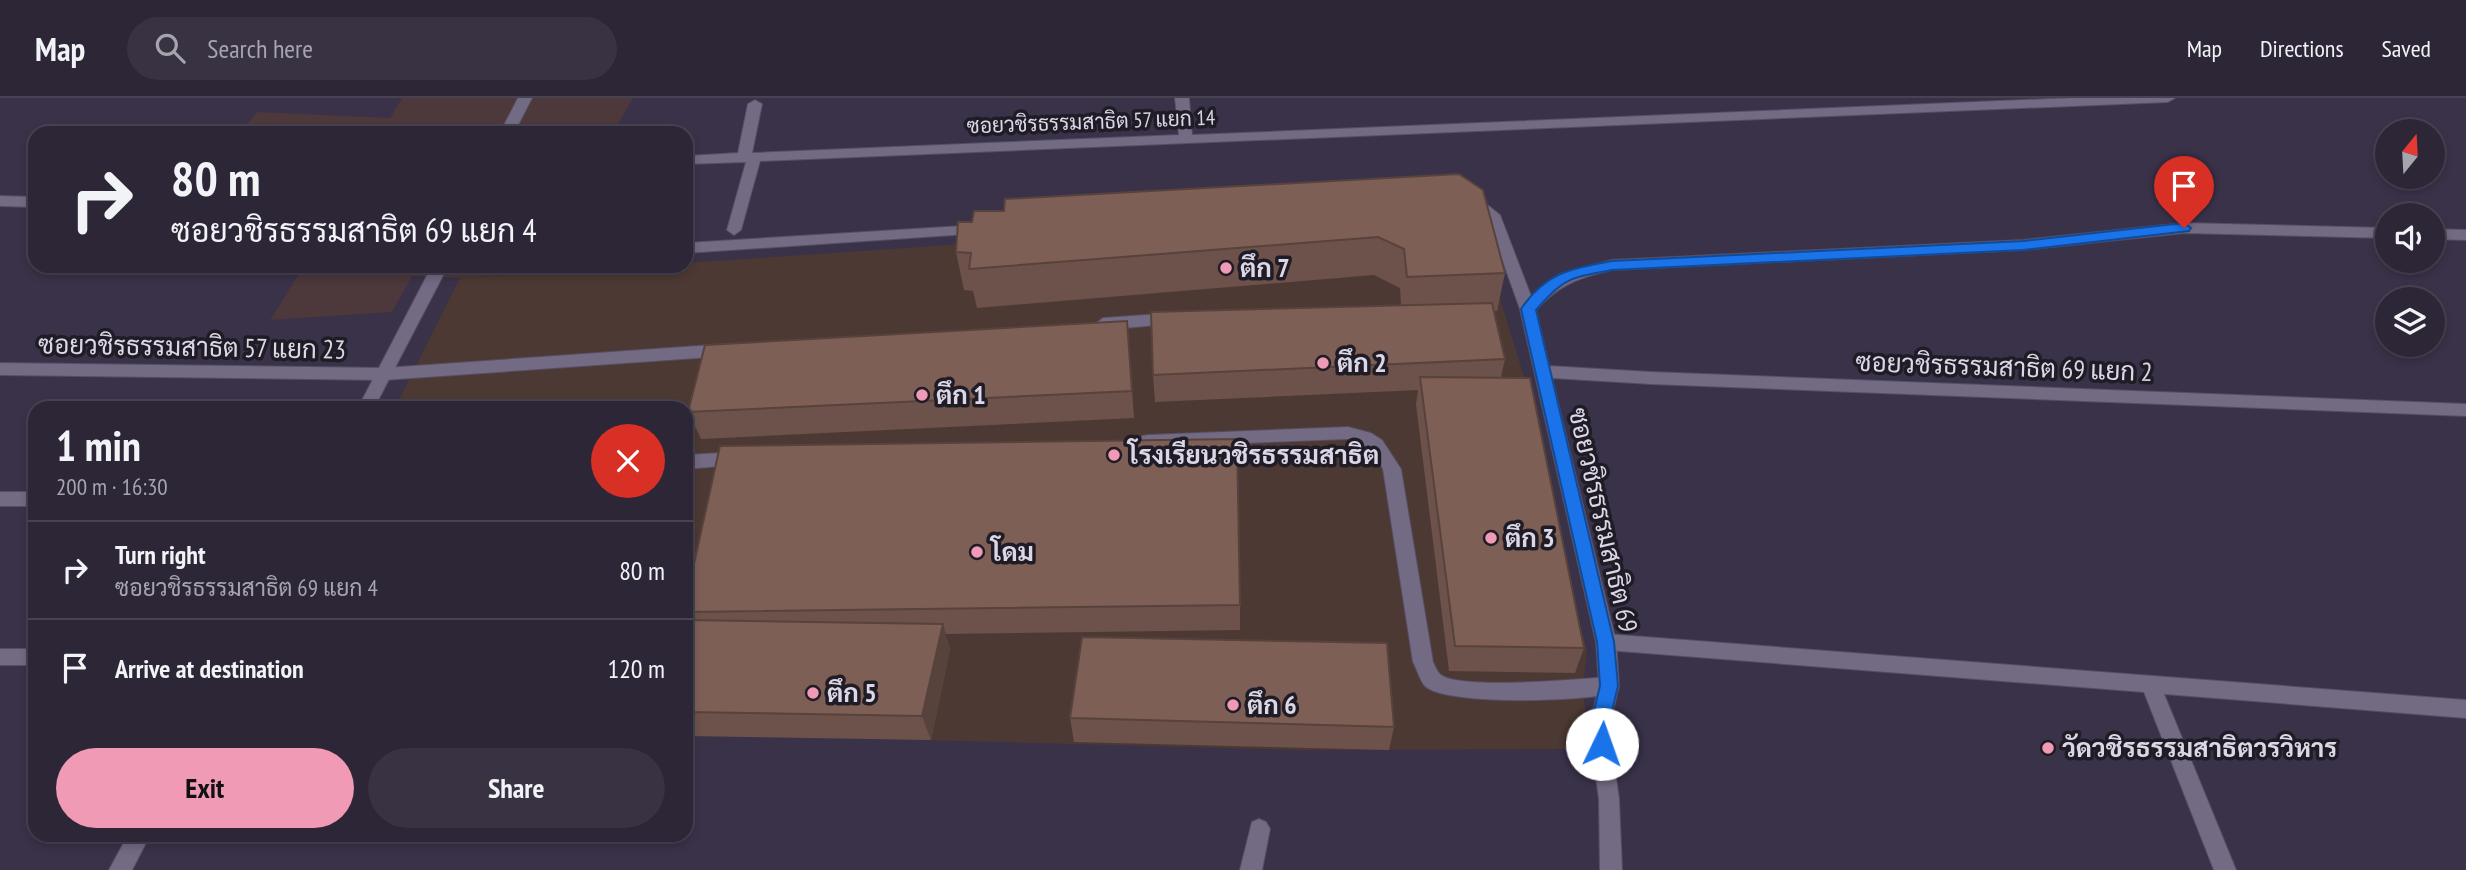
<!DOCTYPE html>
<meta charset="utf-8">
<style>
:root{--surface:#2c2637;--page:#383242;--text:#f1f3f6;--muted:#a6a5ad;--line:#484352;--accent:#f09ab5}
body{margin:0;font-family:"PT Sans Narrow",Sarabun,sans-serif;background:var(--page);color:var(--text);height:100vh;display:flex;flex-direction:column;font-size:26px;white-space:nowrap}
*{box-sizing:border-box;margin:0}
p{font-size:23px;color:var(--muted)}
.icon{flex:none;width:38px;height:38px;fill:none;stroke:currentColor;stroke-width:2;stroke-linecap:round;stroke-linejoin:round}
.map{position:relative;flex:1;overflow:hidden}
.sheet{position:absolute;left:28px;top:303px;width:665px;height:441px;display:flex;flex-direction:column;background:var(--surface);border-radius:21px;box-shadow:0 4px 10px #0003,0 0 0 2px var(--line)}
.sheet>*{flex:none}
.banner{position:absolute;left:28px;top:28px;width:665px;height:147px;border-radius:21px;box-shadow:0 4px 10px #0003,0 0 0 2px var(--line);background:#2c2637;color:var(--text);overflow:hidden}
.needle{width:46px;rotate:18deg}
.controls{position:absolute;left:2375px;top:21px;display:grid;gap:14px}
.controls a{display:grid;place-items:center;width:70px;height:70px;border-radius:50%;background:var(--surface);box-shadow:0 4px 10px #0003,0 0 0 2px var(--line);font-size:35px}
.pin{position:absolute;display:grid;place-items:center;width:60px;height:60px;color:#fff;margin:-72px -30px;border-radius:50% 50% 50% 0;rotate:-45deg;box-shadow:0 0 7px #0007}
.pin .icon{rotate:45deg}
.me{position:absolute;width:77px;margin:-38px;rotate:3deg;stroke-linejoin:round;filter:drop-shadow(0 0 5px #0008)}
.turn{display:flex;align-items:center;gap:24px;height:147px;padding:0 28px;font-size:32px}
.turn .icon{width:91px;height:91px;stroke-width:2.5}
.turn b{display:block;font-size:49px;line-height:60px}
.round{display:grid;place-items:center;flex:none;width:74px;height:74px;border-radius:37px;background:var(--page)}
.overview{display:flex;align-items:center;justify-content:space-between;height:119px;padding:0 28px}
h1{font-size:42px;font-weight:700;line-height:52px}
.button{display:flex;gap:14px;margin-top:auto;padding:14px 28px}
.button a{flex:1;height:80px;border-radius:42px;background:var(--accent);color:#111;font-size:28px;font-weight:700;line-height:80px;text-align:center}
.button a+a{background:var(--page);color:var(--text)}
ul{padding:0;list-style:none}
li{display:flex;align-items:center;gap:21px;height:98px;padding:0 28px;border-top:2px solid var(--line)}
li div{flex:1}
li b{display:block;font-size:26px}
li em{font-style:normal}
header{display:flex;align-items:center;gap:42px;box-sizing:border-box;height:98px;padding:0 35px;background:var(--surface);border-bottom:2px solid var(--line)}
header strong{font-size:33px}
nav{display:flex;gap:38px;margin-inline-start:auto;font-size:24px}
.search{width:490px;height:63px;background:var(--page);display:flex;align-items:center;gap:18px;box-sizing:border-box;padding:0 24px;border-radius:38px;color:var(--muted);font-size:26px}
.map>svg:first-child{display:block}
.commercial{fill:#4d383b}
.education{fill:#4d3933}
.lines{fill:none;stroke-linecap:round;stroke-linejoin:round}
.service-casing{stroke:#564e62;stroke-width:2}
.minor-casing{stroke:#564e62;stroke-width:2}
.tertiary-casing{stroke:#564e62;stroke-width:2}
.service{fill:#736a83;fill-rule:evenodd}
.minor{fill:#736a83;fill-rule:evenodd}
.tertiary{fill:#736a83;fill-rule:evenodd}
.wall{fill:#6c524a}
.shaded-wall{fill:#58423c}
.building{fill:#7d5f56;stroke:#58423c;stroke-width:2}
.route{fill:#1a73e8;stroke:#114b97;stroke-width:2}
.poi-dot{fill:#f09ab5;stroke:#201c26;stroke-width:2.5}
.labels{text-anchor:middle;stroke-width:7;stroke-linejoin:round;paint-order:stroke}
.far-street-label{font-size:21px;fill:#dcd7e6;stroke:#201c26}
.poi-label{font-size:26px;font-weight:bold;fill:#dcd7e6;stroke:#201c26;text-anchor:start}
.street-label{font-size:26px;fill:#dcd7e6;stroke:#201c26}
</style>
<header>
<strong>Map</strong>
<div class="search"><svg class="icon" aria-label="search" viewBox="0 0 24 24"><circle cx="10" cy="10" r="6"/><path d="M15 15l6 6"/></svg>Search here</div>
<nav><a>Map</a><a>Directions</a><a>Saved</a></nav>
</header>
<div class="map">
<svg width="2466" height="772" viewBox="0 0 2466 772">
<rect width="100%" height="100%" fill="#3a3249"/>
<g class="commercial">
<path d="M402,0H633L613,35H240L257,14L390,20Z"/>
<path d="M304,168H541L539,175L460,180L412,178L392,214L270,222Z"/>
</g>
<path class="education" d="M1462,112L1475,120L1530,298L1565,475L1587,552L1583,589L1589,651L1303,652L686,636V310H395L460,180L640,168H686V165Z"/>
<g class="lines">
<defs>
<g id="service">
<path d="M1173,215L1179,217L1181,221L1179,225L1103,232L1095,226L1103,220Z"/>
<path d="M726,246L734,252L726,258L384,282L376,276L384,270Z"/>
<path d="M1348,329L1371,335L1382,342L1401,371L1433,564C1435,568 1437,574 1441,577C1462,592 1579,581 1609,579L1616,582L1619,588L1616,594C1589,604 1445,608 1425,588C1420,583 1417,571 1413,564L1383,371C1374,355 1367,346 1348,341L1148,349L1142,348L1139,343L1142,338L1148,337Z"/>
<path d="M738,354L744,356L747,361L744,366L686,371V357Z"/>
<path d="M1606,536L2466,602V620L2164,596L2236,772H2214L2144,594L1606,552L1599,550L1596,544L1599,538Z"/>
</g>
<g id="minor">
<path d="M1175,0H1189L1192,37L2071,0H2175L2168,4L760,63L741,132L734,137L727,132L746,64L686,66V58L738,55L748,6L755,2L762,6L752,55L1179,37Z"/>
<path d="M0,98L35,99V109L0,108Z"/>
<path d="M1468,101L1485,105L1500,117L1531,198L1560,176L1612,162L2023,142L2184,125L2387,130V140L2184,135L2023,152L1612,172C1580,179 1558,187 1536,212L1549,268L1651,274L2466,306V318L1651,286L1552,280L1616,544L1619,588L1609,629L1619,701L1622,772H1600L1599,701L1589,629L1599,588L1596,544L1520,211L1488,122L1476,112L1463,109L1461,106L1463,103Z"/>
<path d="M979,127L984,129L986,132L984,135L686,155V145Z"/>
<path d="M2432,131L2466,132V142L2432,141Z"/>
<path d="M0,265L384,270L392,276L384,282L0,277Z"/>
<rect x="0" y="394" width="35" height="14"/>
<rect x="0" y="551" width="35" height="16"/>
<path d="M1259,721L1266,724L1270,731L1262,772H1240L1252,724Z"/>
</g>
<g id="tertiary">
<path d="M518,0H532L514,35H500Z"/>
<path d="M432,168H448L374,310H358Z"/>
<path d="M128,737H150L132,772H109Z"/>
</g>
</defs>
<use href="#service" class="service-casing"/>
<use href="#minor" class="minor-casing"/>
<use href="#tertiary" class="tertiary-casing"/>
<use href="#service" class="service"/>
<use href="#minor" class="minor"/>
<use href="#tertiary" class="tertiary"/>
</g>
<g class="wall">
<path d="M1459,76L1505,175L1497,213H1494L1505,261L1501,279L1584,550L1575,575L1449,573L1416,306L1418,292L1155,304L1153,277L1401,207L1400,190L1374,177L977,210L973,193L964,192L956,154L972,124L1004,113Z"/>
<path d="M1127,223L1134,320L701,341L688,314Z"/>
<path d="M686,502L1240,507V532L945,536L950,551L931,642L686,638V522H688L686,518Z"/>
<path d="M1070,620L1394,629L1389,652L1074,644Z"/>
</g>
<path class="shaded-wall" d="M943,526L950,551L931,642L922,618Z"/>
<g class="building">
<path d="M1459,76L1483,92L1505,175L1407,179L1404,151L1378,139L969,171L971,155L956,154L958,124H972L974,113H1004L1005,101Z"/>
<path d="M1492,205L1505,261L1153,277L1151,214Z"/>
<path d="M1127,223L1132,293L688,314L705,247Z"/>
<path d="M1420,279L1530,280L1584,550L1455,548Z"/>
<path d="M1237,341L1240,507L686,514V502L720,348Z"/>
<path d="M686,522L943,526L922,618L686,614Z"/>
<path d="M1082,539L1387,545L1394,629L1070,620Z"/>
</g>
<path class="route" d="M2184,125L2191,130L2189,133L2023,152L1612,172C1571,180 1564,179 1536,212L1614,544L1618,588L1608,629L1611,646L1608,651L1602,654L1595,651L1590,629L1600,588L1597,544L1521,211C1546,174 1571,171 1612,163L2023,143Z"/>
<g class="poi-dot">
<circle cx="1226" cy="170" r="7"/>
<circle cx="1323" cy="265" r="7"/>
<circle cx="922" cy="297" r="7"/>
<circle cx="1114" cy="357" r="7"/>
<circle cx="1491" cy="440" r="7"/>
<circle cx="977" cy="454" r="7"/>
<circle cx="813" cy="595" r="7"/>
<circle cx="1233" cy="607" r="7"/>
<circle cx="2048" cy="650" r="7"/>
</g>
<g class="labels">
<g class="far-street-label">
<text transform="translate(1091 24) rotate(-2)" y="7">ซอยวชิรธรรมสาธิต 57 แยก 14</text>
</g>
<g class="poi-label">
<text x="1240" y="179">ตึก 7</text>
<text x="1337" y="274">ตึก 2</text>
<text x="936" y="306">ตึก 1</text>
<text x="1128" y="366">โรงเรียนวชิรธรรมสาธิต</text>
<text x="1505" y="449">ตึก 3</text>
<text x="991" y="463">โดม</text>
<text x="827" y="604">ตึก 5</text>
<text x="1247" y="616">ตึก 6</text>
<text x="2062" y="659">วัดวชิรธรรมสาธิตวรวิหาร</text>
</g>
<g class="street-label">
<text transform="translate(192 249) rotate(1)" y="9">ซอยวชิรธรรมสาธิต 57 แยก 23</text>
<text transform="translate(2004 269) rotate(2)" y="9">ซอยวชิรธรรมสาธิต 69 แยก 2</text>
<text transform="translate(1603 422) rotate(77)" y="9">ซอยวชิรธรรมสาธิต 69</text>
</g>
</g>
</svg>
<div class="controls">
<a><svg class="needle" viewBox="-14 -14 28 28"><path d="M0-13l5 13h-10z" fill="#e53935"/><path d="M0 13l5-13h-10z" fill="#a6a5ad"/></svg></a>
<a><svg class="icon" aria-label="sound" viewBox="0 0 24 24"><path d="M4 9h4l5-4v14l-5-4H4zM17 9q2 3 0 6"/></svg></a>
<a><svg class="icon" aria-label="layers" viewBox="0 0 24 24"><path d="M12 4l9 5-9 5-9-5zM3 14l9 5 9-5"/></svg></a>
</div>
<div class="pin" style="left:2184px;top:130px;background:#d93025"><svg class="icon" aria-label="arrive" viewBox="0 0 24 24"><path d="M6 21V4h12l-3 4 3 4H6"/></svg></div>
<svg class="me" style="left:1602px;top:646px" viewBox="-20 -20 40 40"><circle r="19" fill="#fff"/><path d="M0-13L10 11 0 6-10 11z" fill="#1a73e8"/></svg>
<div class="banner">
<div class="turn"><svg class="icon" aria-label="right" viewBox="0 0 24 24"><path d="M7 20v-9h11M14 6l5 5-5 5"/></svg><div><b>80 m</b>ซอยวชิรธรรมสาธิต 69 แยก 4</div></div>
</div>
<section class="sheet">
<div class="overview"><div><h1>1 min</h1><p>200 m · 16:30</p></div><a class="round" style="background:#d93025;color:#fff"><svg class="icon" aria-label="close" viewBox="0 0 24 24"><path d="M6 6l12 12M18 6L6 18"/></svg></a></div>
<ul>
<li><svg class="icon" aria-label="right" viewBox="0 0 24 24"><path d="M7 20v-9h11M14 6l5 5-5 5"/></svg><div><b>Turn right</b><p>ซอยวชิรธรรมสาธิต 69 แยก 4</p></div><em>80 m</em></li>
<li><svg class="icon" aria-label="arrive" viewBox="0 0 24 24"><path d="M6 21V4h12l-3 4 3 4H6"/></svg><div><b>Arrive at destination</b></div><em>120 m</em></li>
</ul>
<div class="button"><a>Exit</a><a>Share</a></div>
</section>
</div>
